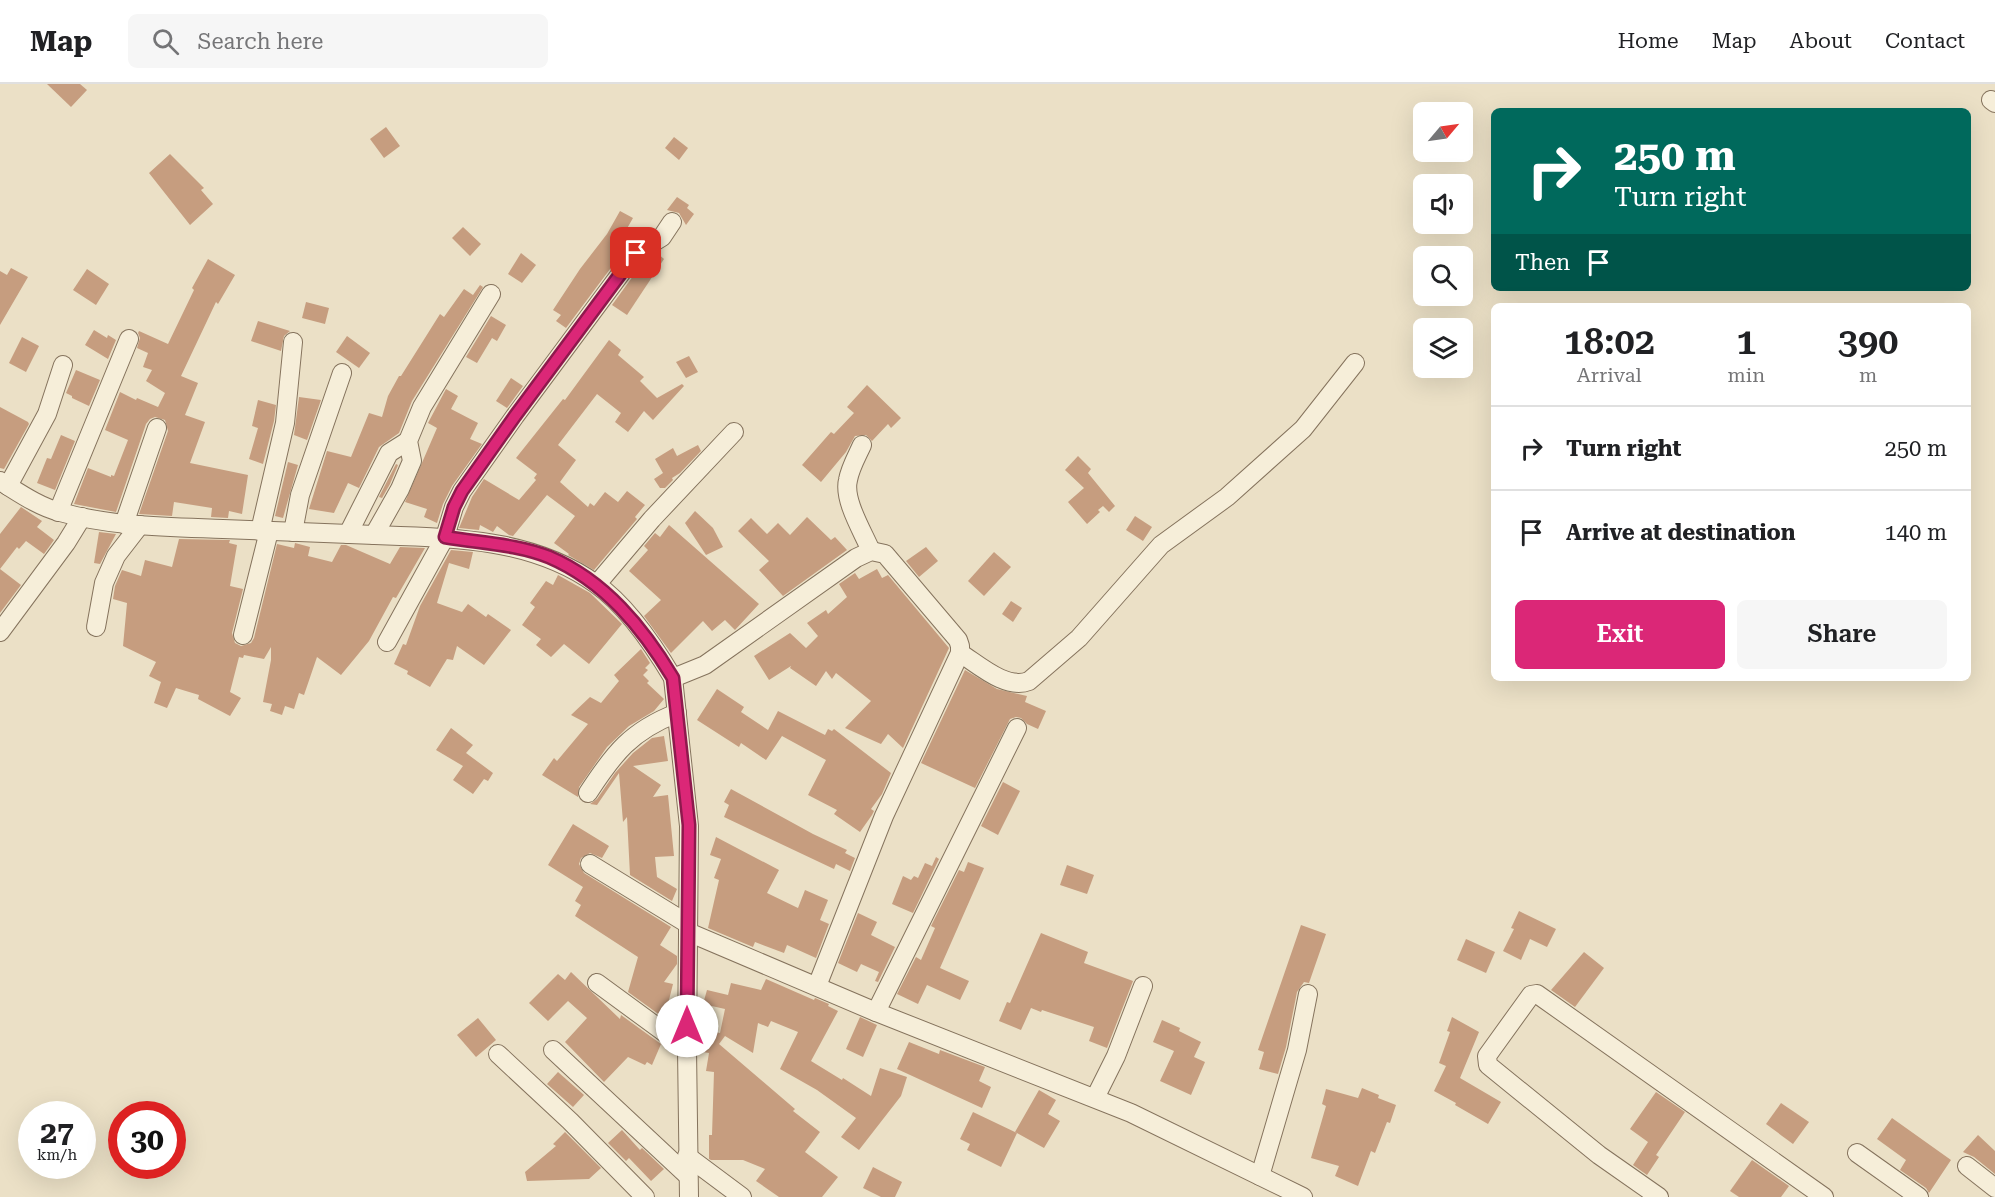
<!DOCTYPE html>
<style>
:root{--surface:#fff;--page:#f6f6f6;--text:#202124;--muted:#757577;--line:#e0e0e0;--accent:#db2777}
body{margin:0;font-family:"Roboto Serif",serif;background:var(--page);color:var(--text);height:100vh;display:flex;flex-direction:column;font-size:22px;white-space:nowrap}
*{box-sizing:border-box;margin:0}
p{font-size:20px;color:var(--muted)}
.icon{flex:none;width:33px;height:33px;fill:none;stroke:currentColor;stroke-width:2;stroke-linecap:round;stroke-linejoin:round}
.map{position:relative;flex:1;overflow:hidden}
.side{position:absolute;left:1491px;top:219px;width:480px;height:378px;display:flex;flex-direction:column;background:var(--surface);border-radius:9px;box-shadow:0 6px 24px #0002}
.side>*{flex:none}
.top-card{position:absolute;left:1491px;top:24px;width:480px;height:183px;border-radius:9px;box-shadow:0 6px 24px #0002;background:#00695c;color:#fff;overflow:hidden}
.needle{width:39px;rotate:61deg}
.tools{position:absolute;left:1413px;top:18px;display:grid;gap:12px}
.tools a{display:grid;place-items:center;width:60px;height:60px;border-radius:9px;background:var(--surface);box-shadow:0 6px 24px #0002;font-size:30px}
.speed{position:absolute;left:18px;top:1017px;display:flex;gap:12px;font-size:30px;font-weight:700;text-align:center}
.speed>*{display:grid;place-content:center;width:78px;height:78px;border-radius:50%;background:var(--surface);box-shadow:0 6px 24px #0002;line-height:1}
.speed small{font-size:15px;font-weight:400}
.speed .limit{border:9px solid #d22;background:#fff;color:#111}
.pin{position:absolute;display:grid;place-items:center;width:51px;height:51px;color:#fff;margin:-26px;border-radius:12px;box-shadow:0 3px 9px #0006}
.me{position:absolute;width:66px;margin:-33px;rotate:0deg;stroke-linejoin:round;filter:drop-shadow(0 0 4px #0008)}
.turn{display:flex;align-items:center;gap:21px;height:126px;padding:0 24px;font-size:27px}
.turn .icon{width:78px;height:78px;stroke-width:2.5}
.turn b{display:block;font-size:42px;line-height:51px}
.then{display:flex;align-items:center;height:57px;padding:0 24px;background:#0003;gap:12px;font-size:22px}
.eta{display:flex;justify-content:space-evenly;align-items:center;height:102px;text-align:center}
.eta b{font-size:36px;font-weight:600;line-height:42px}
.button{display:flex;gap:12px;margin-top:auto;padding:12px 24px}
.button a{flex:1;height:69px;border-radius:9px;background:var(--accent);color:#fff;font-size:24px;font-weight:600;line-height:69px;text-align:center}
.button a+a{background:var(--page);color:var(--text)}
ul{padding:0;list-style:none}
li{display:flex;align-items:center;gap:18px;height:84px;padding:0 24px;border-top:2px solid var(--line)}
li div{flex:1}
li b{display:block;font-size:22px}
li em{font-style:normal}
header{display:flex;align-items:center;gap:36px;box-sizing:border-box;height:84px;padding:0 30px;background:var(--surface);border-bottom:2px solid var(--line)}
header strong{font-size:28px}
nav{display:flex;gap:33px;margin-inline-start:auto;font-size:21px}
.search{width:420px;height:54px;background:var(--page);display:flex;align-items:center;gap:15px;box-sizing:border-box;padding:0 21px;border-radius:9px;color:var(--muted);font-size:22px}
.map>svg:first-child{display:block}
.building{fill:#c69d7f}
.lines{fill:none;stroke-linecap:round;stroke-linejoin:round}
.minor-casing{stroke:#85735d;stroke-width:20}
.minor{stroke:#f6eed9;stroke-width:18}
.route-casing{stroke:#8e194d;stroke-width:15}
.route{stroke:#db2777;stroke-width:10}
</style>
<header>
<strong>Map</strong>
<div class="search"><svg class="icon" aria-label="search" viewBox="0 0 24 24"><circle cx="10" cy="10" r="6"/><path d="M15 15l6 6"/></svg>Search here</div>
<nav><a>Home</a><a>Map</a><a>About</a><a>Contact</a></nav>
</header>
<div class="map">
<svg width="1995" height="1113" viewBox="0 0 1995 1113">
<rect width="100%" height="100%" fill="#ebe0c6"/>
<g class="building">
<path d="M47,0H80L87,6L71,23Z"/>
<path d="M386,43L400,62L384,74L370,55Z"/>
<path d="M674,53L688,64L679,76L665,64Z"/>
<path d="M170,70L204,104L201,106L213,120L190,141L149,89Z"/>
<path d="M677,113L689,121L687,124L694,130L686,141L679,129L667,126Z"/>
<path d="M620,127L633,134L621,155L628,161L566,244L556,237L561,231L553,226L580,185L607,150Z"/>
<path d="M463,143L481,160L470,172L452,154Z"/>
<path d="M521,169L536,181L522,199L508,190Z"/>
<path d="M657,169L664,175L627,231L612,221L644,177Z"/>
<path d="M208,175L235,191L218,220L216,218L181,292L198,299L185,331L205,338L190,379L248,391L242,430L229,427L228,434L211,433L212,424L174,418L172,432L139,430L168,347L165,336L155,333L150,335L146,340L116,428L74,420L88,384L111,393V391L114,392L128,356L105,346L120,308L136,316L137,314L158,323L165,309L146,297L152,286L143,283L148,269L137,264L140,254L138,249L139,247L168,260L194,206L192,204Z"/>
<path d="M11,184L28,193L0,241V187L7,191Z"/>
<path d="M87,185L109,200L96,221L73,206Z"/>
<path d="M480,201L483,203L412,317L399,349L379,363L359,404L348,399L334,429L309,425L327,367L351,373L369,329L382,333L388,312L399,292H401L440,230L444,233L464,205L473,211Z"/>
<path d="M306,218L329,224L325,240L302,234Z"/>
<path d="M491,232L506,241L497,257L492,254L477,279L466,273Z"/>
<path d="M258,237L290,247L284,252L281,267L251,257Z"/>
<path d="M94,246L107,254L108,251L116,256L108,275L85,261Z"/>
<path d="M347,252L370,269L359,284L336,268Z"/>
<path d="M22,253L39,262L26,288L9,279Z"/>
<path d="M609,256L621,266L618,271L644,293L640,297L657,314L682,300L684,302L653,336L644,327L628,348L615,338L621,329L597,310L558,361L576,376L560,398L588,423L590,419L594,422L605,408L618,418L627,407L645,421L635,433L637,435L594,486L568,471L569,470L554,459L575,432L547,411L513,452L509,451L497,442L493,448L480,441L479,446L459,444L472,413L484,395L519,416L536,396L534,394L537,390L516,374L563,315L565,316Z"/>
<path d="M689,272L698,288L686,294L676,278Z"/>
<path d="M76,286L100,296L89,322L72,314V312L66,309Z"/>
<path d="M511,294L523,302L507,324L496,317Z"/>
<path d="M867,301L901,334L891,344L888,340L872,357L866,351L855,352L846,368L821,398L802,381L831,348L834,350L854,329L847,323Z"/>
<path d="M446,305L458,312L451,325L478,339L470,355L482,360L452,402L443,420L437,439L424,433L427,425L405,418L437,344L428,339Z"/>
<path d="M299,313L321,316L307,356L294,351Z"/>
<path d="M258,316L276,321L274,337L263,380L249,375L258,344L252,342Z"/>
<path d="M0,323L28,338L29,340L4,385L0,384Z"/>
<path d="M61,351L75,357L55,406L37,399L47,374L51,375Z"/>
<path d="M698,361L701,367L680,389L672,394L673,396L665,404H660L654,395L663,389L655,375L673,364L677,372Z"/>
<path d="M1078,372L1091,385L1088,389L1115,422L1109,428L1103,422L1098,426L1100,428L1087,440L1068,418L1084,404L1065,386Z"/>
<path d="M288,378L298,381L283,434L275,432Z"/>
<path d="M396,380L398,381L390,400L382,414L379,413Z"/>
<path d="M21,423L42,437L37,443L54,456L44,470L26,457L19,465L17,463L0,485V450Z"/>
<path d="M695,427L713,444L723,463L706,471L685,439Z"/>
<path d="M1135,432L1152,443L1143,457L1126,446Z"/>
<path d="M807,433L831,456L835,453L847,466L783,512L759,486L769,477L738,447L751,434L767,450L778,439L790,451Z"/>
<path d="M669,441L759,520L735,546L725,536L712,547L703,537L671,569L644,532L661,516L629,487L648,466L644,462L655,449L660,453Z"/>
<path d="M99,448L116,450L100,480L94,479Z"/>
<path d="M179,455L230,456L229,459L237,461L230,502L243,505L232,549L235,559L241,562L251,559L254,554L277,460L294,464L295,459L310,463L308,472L332,478L341,461H346L390,480L400,463L425,464L396,514L393,513L369,557L341,591L317,573L304,611L299,609L294,625L285,622L282,631L270,627L272,620L263,618L271,576V563L264,575L244,571L243,574L239,573L230,608L241,614L230,632L198,615L199,611L176,604L167,624L154,619L161,598L149,592L156,578L123,562L127,519L113,515L115,502L122,486L141,492L145,476L172,483Z"/>
<path d="M926,463L938,477L919,493L906,477Z"/>
<path d="M451,466L473,468L469,485L449,479L437,519L462,528L468,520L486,533L488,530L511,546L484,581L457,562L453,576L447,575L430,603L407,590L408,587L394,580L403,560L406,561L420,522Z"/>
<path d="M994,468L1011,483L984,512L968,497Z"/>
<path d="M0,485L21,501L0,529Z"/>
<path d="M877,485L882,494L888,491L949,564L903,664L888,650L881,660L845,644L871,617L836,589L832,595L826,587L816,602L790,584L791,582L769,596L754,572L790,549L806,564L818,552L807,539L826,526L828,530L847,513L839,500L855,489L859,495Z"/>
<path d="M558,491L590,509L622,540L589,580L564,560L551,573L536,561L541,555L522,541L535,523L530,519L546,497L553,501Z"/>
<path d="M1011,517L1022,524L1013,538L1002,530Z"/>
<path d="M641,565L650,579L645,584L648,586L643,591L649,597L647,599L664,615L654,627L629,642L607,663L579,703L578,713L542,691L554,674L557,677L588,640L571,631L590,613L601,619L619,597L614,591Z"/>
<path d="M965,586L997,605L1027,612L1025,618L1046,627L1038,645L1027,640L1021,634L1016,633L1010,635L975,704L921,679Z"/>
<path d="M717,605L744,623L741,628L768,646L778,627L825,651L828,645L832,647L834,645L891,689L882,710L871,725L874,727L872,731L860,748L834,730L837,726L808,711L826,676L782,652L766,676L741,659L739,663L697,636Z"/>
<path d="M451,644L473,661L466,669L493,689L488,697L484,695L473,710L453,696L463,682L436,666Z"/>
<path d="M664,652L668,677L633,682L661,701L653,713L668,711L674,772L655,773L657,793L677,805L672,817L630,791L627,733L623,738L619,689L597,721L590,720L597,715L615,689L633,669L652,654Z"/>
<path d="M1003,698L1020,707L998,751L981,742Z"/>
<path d="M731,705L813,750L847,766L845,769L855,774L850,787L836,780L834,785L724,733L729,721L724,718Z"/>
<path d="M573,740L609,762L602,774L590,769L581,774L579,780L584,789L671,843L660,861L677,872V880L664,898L673,900L669,916L674,918L668,937L628,908L638,873L575,832L581,821L575,817L583,803L548,781Z"/>
<path d="M716,753L779,786L767,809L798,824L805,806L828,816L820,836L829,840L816,874L787,861L784,869L755,858L753,863L708,844L719,796L714,794L721,775L710,771Z"/>
<path d="M936,773L939,775L913,829L892,820L903,792L911,796L914,792L918,794L925,779L932,782Z"/>
<path d="M968,778L984,784L940,884L969,897L960,916L927,901L918,920L897,910L916,873L921,876L935,844L931,842L959,786L964,788Z"/>
<path d="M1067,781L1094,791L1087,810L1060,801Z"/>
<path d="M1519,827L1556,845L1547,863L1530,855L1521,876L1503,867L1514,845L1511,844Z"/>
<path d="M858,829L877,838L871,851L895,863L878,898L875,897L879,888L861,880L857,888L838,879Z"/>
<path d="M1301,841L1326,850L1309,899L1304,898L1297,908L1286,963L1278,990L1259,985L1264,968L1258,966Z"/>
<path d="M1041,849L1088,868L1084,879L1133,897L1107,964L1089,957L1094,943L1042,926L1041,928L1031,924L1021,946L999,937L1007,918L1010,919Z"/>
<path d="M1466,855L1495,868L1486,889L1457,876Z"/>
<path d="M1584,868L1604,884L1575,923L1551,906Z"/>
<path d="M571,888L620,935L621,931L661,960L652,981L647,978L645,981L628,973L604,998L565,958L587,934L568,917L548,937L529,919L558,890L565,896Z"/>
<path d="M766,895L814,916L815,914L829,920L828,922L838,927L811,977L842,996L843,994L871,1012L880,984L907,993L901,1012L859,1066L841,1053L856,1034L817,1006L780,985L798,948L771,937L768,943L758,939L753,969L725,952L719,960L795,1025L793,1027L820,1048L805,1068L838,1093L822,1113H779L756,1097L765,1085L743,1076H711L709,1075V1051H712L714,988L706,987L709,969L703,968L707,946L720,949L725,925L703,920L707,906L728,911L731,899L761,906Z"/>
<path d="M860,933L877,941L863,973L846,965Z"/>
<path d="M1452,933L1479,948L1460,994L1501,1018L1488,1040L1455,1021L1456,1019L1434,1007L1446,982L1439,979L1450,948L1447,947Z"/>
<path d="M478,934L496,956L476,973L457,951Z"/>
<path d="M1162,936L1180,944L1179,947L1201,958L1194,973L1205,978L1191,1011L1160,997L1174,967L1153,958Z"/>
<path d="M909,958L939,970L940,966L985,983L979,997L991,1003L982,1024L897,985Z"/>
<path d="M558,988L584,1011L573,1023L547,1000Z"/>
<path d="M1362,1004L1379,1011L1378,1014L1396,1021L1390,1039L1387,1038L1375,1069L1371,1067L1358,1102L1335,1092L1339,1082L1311,1074L1326,1022L1322,1020L1326,1005L1358,1014Z"/>
<path d="M1039,1006L1056,1016L1048,1030L1060,1037L1044,1064L1015,1048Z"/>
<path d="M1656,1008L1685,1028L1656,1071L1659,1073L1647,1091L1633,1081L1648,1058L1630,1045Z"/>
<path d="M1781,1019L1809,1038L1793,1060L1766,1040Z"/>
<path d="M973,1028L1017,1049L1001,1083L967,1066L970,1060L960,1055Z"/>
<path d="M1892,1034L1951,1076L1929,1109L1926,1104L1900,1086L1906,1076L1877,1055Z"/>
<path d="M622,1046L640,1066L642,1064L664,1085L651,1097L629,1074L626,1077L608,1059Z"/>
<path d="M565,1048L601,1084L589,1095L527,1097L525,1088L556,1062L553,1060Z"/>
<path d="M1978,1051L1995,1067V1090L1974,1073L1963,1068Z"/>
<path d="M1752,1076L1789,1102L1781,1113H1739L1730,1107Z"/>
<path d="M873,1083L902,1098L895,1113H881L863,1104Z"/>
</g>
<g class="lines">
<defs>
<g id="minor">
<path d="M1991,16L1995,19"/>
<path d="M862,361C857,372 850,384 848,396C843,416 863,448 871,467"/>
<path d="M0,397C18,408 39,423 60,428C113,443 169,443 223,445C282,447 341,450 400,452C468,454 539,459 596,500C626,521 654,562 673,594L689,742L687,965L689,1113"/>
<path d="M8,402L47,330L63,281"/>
<path d="M58,428L129,255"/>
<path d="M124,440L157,344"/>
<path d="M260,447L285,339L293,258"/>
<path d="M293,448L300,411L342,289"/>
<path d="M348,450L389,369L408,357"/>
<path d="M374,451L400,405L412,377L408,357L422,323L491,210"/>
<path d="M597,500L652,435L734,348"/>
<path d="M96,543L104,499L116,472L140,441"/>
<path d="M0,548L66,459L82,433"/>
<path d="M243,551L269,447"/>
<path d="M387,558L445,453L454,423L462,407L515,332L636,169L662,153L672,138"/>
<path d="M960,569C979,581 1006,606 1029,597L1079,554L1161,461L1227,413L1303,345L1355,279"/>
<path d="M673,594L705,581L856,474L871,467L885,470L958,556L960,562V569L884,732L817,902"/>
<path d="M588,709C614,669 631,647 677,629"/>
<path d="M590,780L688,840"/>
<path d="M688,848L876,928L1131,1029L1303,1113"/>
<path d="M597,899L687,965"/>
<path d="M876,928L1017,644"/>
<path d="M553,966L688,1092"/>
<path d="M498,970L570,1037L645,1113"/>
<path d="M1095,1014L1116,972L1143,902"/>
<path d="M1857,1069L1919,1113"/>
<path d="M687,1072L742,1113"/>
<path d="M1967,1082L1995,1104"/>
<path d="M1260,1092L1297,966L1308,910"/>
<path d="M1659,1113L1599,1071L1488,981L1487,972L1531,911L1537,910L1824,1113"/>
</g>
</defs>
<use href="#minor" class="minor-casing"/>
<use href="#minor" class="minor"/>
</g>
<g class="lines">
<defs>
<path id="route" d="M636,169L515,332L462,407L454,423L445,453C479,459 517,460 549,473C605,497 643,544 673,594L689,741L687,942"/>
</defs>
<use href="#route" class="route-casing"/>
<use href="#route" class="route"/>
</g>
</svg>
<div class="tools">
<a><svg class="needle" viewBox="-14 -14 28 28"><path d="M0-13l5 13h-10z" fill="#e53935"/><path d="M0 13l5-13h-10z" fill="#757577"/></svg></a>
<a><svg class="icon" aria-label="sound" viewBox="0 0 24 24"><path d="M4 9h4l5-4v14l-5-4H4zM17 9q2 3 0 6"/></svg></a>
<a><svg class="icon" aria-label="search" viewBox="0 0 24 24"><circle cx="10" cy="10" r="6"/><path d="M15 15l6 6"/></svg></a>
<a><svg class="icon" aria-label="layers" viewBox="0 0 24 24"><path d="M12 4l9 5-9 5-9-5zM3 14l9 5 9-5"/></svg></a>
</div>
<div class="speed"><div>27<small>km/h</small></div><div class="limit">30</div></div>
<div class="pin" style="left:636px;top:169px;background:#d93025"><svg class="icon" aria-label="arrive" viewBox="0 0 24 24"><path d="M6 21V4h12l-3 4 3 4H6"/></svg></div>
<svg class="me" style="left:687px;top:942px" viewBox="-20 -20 40 40"><circle r="19" fill="#fff"/><path d="M0-13L10 11 0 6-10 11z" fill="#db2777"/></svg>
<div class="top-card">
<div class="turn"><svg class="icon" aria-label="right" viewBox="0 0 24 24"><path d="M7 20v-9h11M14 6l5 5-5 5"/></svg><div><b>250 m</b>Turn right</div></div>
<div class="then">Then<svg class="icon" aria-label="arrive" viewBox="0 0 24 24"><path d="M6 21V4h12l-3 4 3 4H6"/></svg></div>
</div>
<section class="side">
<div class="eta">
<div><b>18:02</b><p>Arrival</p></div>
<div><b>1</b><p>min</p></div>
<div><b>390</b><p>m</p></div>
</div>
<ul>
<li><svg class="icon" aria-label="right" viewBox="0 0 24 24"><path d="M7 20v-9h11M14 6l5 5-5 5"/></svg><div><b>Turn right</b></div><em>250 m</em></li>
<li><svg class="icon" aria-label="arrive" viewBox="0 0 24 24"><path d="M6 21V4h12l-3 4 3 4H6"/></svg><div><b>Arrive at destination</b></div><em>140 m</em></li>
</ul>
<div class="button"><a>Exit</a><a>Share</a></div>
</section>
</div>
